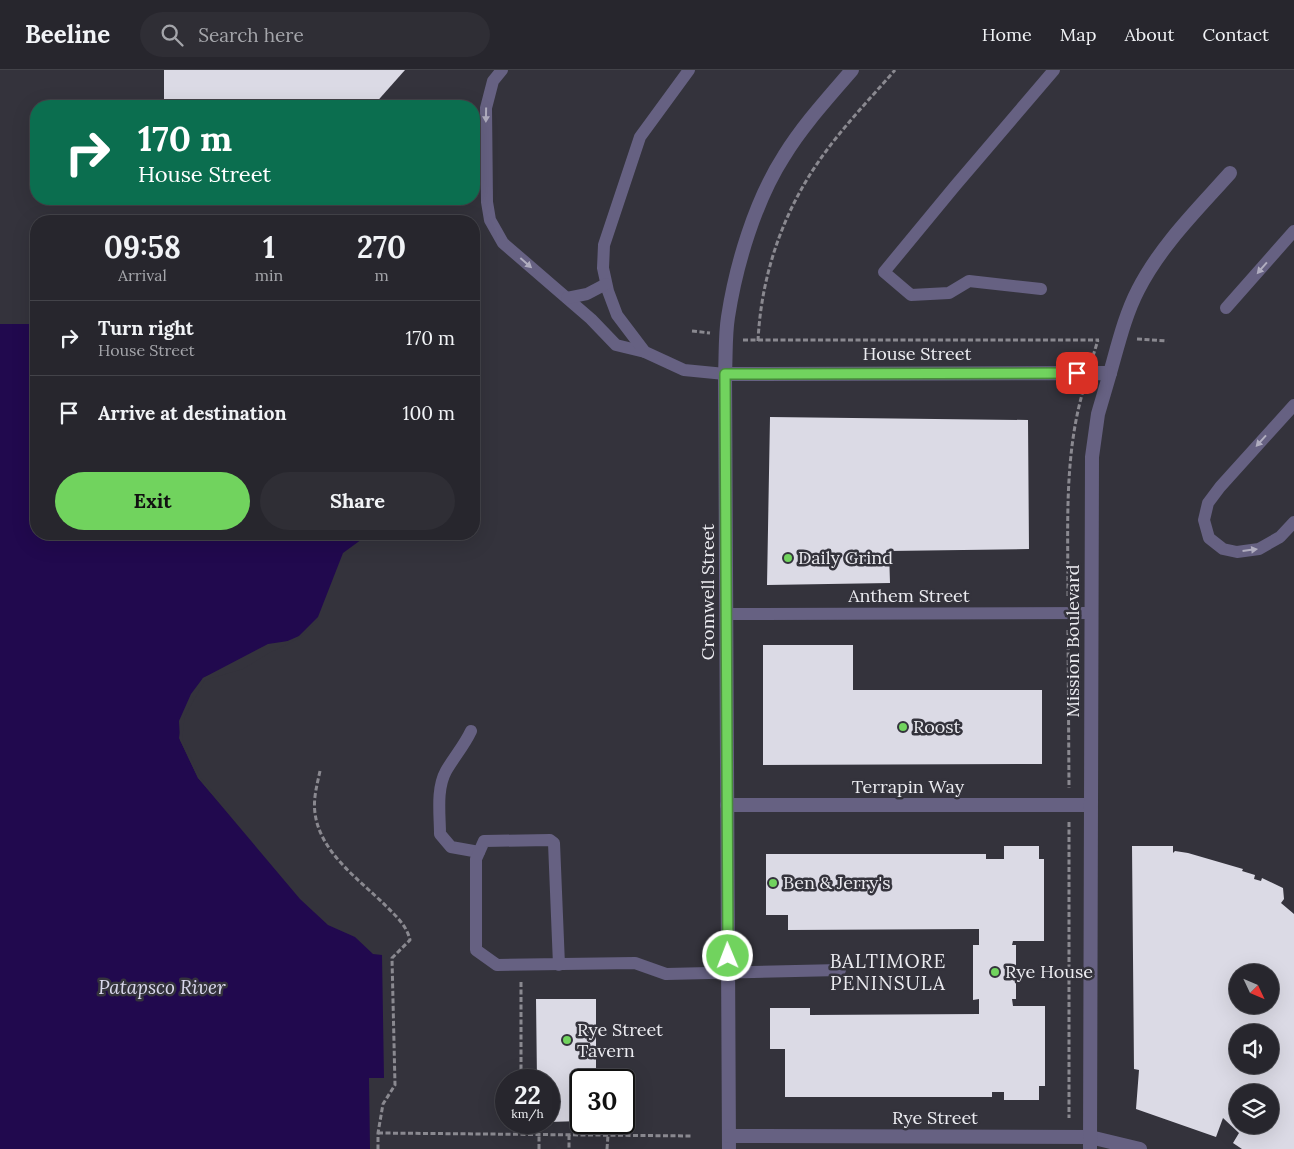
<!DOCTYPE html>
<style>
:root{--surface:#27262d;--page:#2f2e35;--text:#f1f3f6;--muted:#a4a5aa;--line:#434349;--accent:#71d35e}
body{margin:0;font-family:Lora,serif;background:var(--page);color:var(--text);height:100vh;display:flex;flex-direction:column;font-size:19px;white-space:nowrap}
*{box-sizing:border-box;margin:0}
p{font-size:16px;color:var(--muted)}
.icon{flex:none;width:28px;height:28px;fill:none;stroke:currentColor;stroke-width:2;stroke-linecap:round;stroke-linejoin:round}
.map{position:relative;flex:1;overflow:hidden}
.panel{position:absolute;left:30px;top:145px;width:450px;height:325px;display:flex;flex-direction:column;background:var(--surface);border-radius:20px;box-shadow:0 5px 20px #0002,0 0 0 1px var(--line)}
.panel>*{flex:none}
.banner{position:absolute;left:30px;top:30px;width:450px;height:105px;border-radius:20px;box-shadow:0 5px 20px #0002,0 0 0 1px var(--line);background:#0b6e4f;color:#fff;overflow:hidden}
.needle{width:32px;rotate:134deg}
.controls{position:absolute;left:1229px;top:894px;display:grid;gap:10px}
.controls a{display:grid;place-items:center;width:50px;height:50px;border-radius:50%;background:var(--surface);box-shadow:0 5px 20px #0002,0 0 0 1px var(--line);font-size:25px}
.speed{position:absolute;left:495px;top:999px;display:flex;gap:10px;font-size:25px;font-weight:700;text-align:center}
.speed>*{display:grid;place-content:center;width:65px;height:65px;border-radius:50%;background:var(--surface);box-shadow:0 5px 20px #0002,0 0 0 1px var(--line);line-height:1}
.speed small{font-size:12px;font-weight:400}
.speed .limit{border:2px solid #111;border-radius:8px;background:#fff;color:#111}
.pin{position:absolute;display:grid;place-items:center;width:42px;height:42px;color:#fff;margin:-21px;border-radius:10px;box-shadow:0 2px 8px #0006}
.me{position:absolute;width:55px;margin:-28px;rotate:359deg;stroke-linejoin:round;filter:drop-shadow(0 0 4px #0008)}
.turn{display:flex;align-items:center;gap:18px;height:105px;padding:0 25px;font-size:22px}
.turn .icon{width:65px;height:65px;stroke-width:2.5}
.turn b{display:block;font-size:35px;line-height:42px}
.eta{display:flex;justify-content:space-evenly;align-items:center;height:85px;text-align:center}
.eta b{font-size:30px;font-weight:700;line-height:35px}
.action{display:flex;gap:10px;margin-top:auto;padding:10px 25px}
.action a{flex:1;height:58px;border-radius:30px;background:var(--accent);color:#111;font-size:20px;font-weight:700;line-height:58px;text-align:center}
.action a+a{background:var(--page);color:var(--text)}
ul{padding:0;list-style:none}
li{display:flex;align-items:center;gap:15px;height:75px;padding:0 25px;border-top:1px solid var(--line)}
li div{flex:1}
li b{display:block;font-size:19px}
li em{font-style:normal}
header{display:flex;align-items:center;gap:30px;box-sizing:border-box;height:70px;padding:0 25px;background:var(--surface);border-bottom:1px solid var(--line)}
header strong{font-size:24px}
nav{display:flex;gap:28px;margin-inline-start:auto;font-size:18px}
.search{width:350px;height:45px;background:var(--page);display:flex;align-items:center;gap:12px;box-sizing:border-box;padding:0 18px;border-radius:28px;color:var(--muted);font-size:19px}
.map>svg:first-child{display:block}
.water{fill:#21094e}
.pier{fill:#34333c}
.building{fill:#dbdae5;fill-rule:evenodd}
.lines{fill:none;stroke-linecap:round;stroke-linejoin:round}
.path{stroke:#8a8990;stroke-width:3;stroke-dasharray:5 2.5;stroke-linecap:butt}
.service{stroke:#666182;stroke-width:12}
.minor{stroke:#666182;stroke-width:14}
.tertiary{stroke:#666182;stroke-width:14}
.oneway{fill:#b0adbf}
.route-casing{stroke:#49893d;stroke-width:12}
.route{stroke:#71d35e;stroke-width:9}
.poi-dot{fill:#71d35e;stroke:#34333c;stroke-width:2}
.labels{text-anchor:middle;stroke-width:5;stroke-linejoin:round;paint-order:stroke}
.street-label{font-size:18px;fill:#ececf1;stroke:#34333c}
.poi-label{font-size:18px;fill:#ececf1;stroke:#34333c;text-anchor:start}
.neighbourhood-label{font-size:19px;letter-spacing:1px;fill:#ececf1;stroke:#34333c}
.water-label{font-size:19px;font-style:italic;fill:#dad8ed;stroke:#34333c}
</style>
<header>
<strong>Beeline</strong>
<div class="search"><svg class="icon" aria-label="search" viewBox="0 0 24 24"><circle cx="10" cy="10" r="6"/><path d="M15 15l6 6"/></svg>Search here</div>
<nav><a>Home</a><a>Map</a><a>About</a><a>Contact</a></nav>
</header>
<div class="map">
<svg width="1294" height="1079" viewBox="0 0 1294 1079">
<rect width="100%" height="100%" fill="#34333c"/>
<path class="water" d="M0,254H36V464H369L343,483L318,547L299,566L203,608L183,645L179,668L198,708L300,829L328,855L355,867L373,884L382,885L384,1008H369L370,1079H0Z"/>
<path class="pier" d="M320,547L300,568L269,583L243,599L205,610L185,646L182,668L200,707L232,744L231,746L198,708L180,670L179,651L191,624L203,608L268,574L295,570Z"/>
<g class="building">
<path d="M164,0H405L373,36H164Z"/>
<path d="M770,347L1028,350L1029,479L889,481L890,513L767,515Z"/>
<path d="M763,575H853V620H1042V694L763,695Z"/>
<path d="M1004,776H1039V789H1044V871H1013L1012,875H1016V929H1012L1013,936H1045V1016H1039V1030H1004V1022H992V1027H785V979H770V938H810V945L979,944V929L973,930V875H979V859L788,860V845H766V784H986V789H1004Z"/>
<path d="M1132,776H1173V783L1175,781L1188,783L1243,799L1242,801L1255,805L1254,809L1261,811L1262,808L1283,818L1284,829L1281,833L1294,844V1079H1242L1233,1073L1239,1063L1223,1048L1216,1067L1136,1039L1139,1000L1134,999ZM1238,902H1270V935H1238ZM1238,962H1270V995H1238ZM1238,1022H1270V1055H1238Z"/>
<path d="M536,929H596V1010H581V1051L549,1052V1010H537Z"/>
</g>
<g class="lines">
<g class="path">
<path d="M692,261L710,263"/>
<path d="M1137,269L1167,271"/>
<path d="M743,270H1099"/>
<path d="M758,271C761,207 782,144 819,91C841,59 869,30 895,0"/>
<path d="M1093,286L1098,270"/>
<path d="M1068,526C1068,457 1064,387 1083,321"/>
<path d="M1068,560L1069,718"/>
<path d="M320,701C317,715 313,729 315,743C320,783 360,810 386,836C396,846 407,856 410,870L392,888L395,1015L383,1034L378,1063V1079"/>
<path d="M1069,752V1048"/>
<path d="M521,912V1010"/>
<path d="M522,1052V1064"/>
<path d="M378,1063L693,1066"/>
<path d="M569,1065V1079"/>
<path d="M539,1079V1065"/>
<path d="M607,1079L608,1065"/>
</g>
<g class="service">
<path d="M502,0L493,11L486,38L487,132L490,150L503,173L591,249L616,275L645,282"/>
<path d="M689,0L640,67L604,175L603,198L608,221L617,245L645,282L684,300L725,304"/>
<path d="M1041,219L969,211L949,223L911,225L884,202L955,116L1054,0"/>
<path d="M567,228L587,224L606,214"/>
<path d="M1226,238L1294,161"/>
<path d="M1294,335L1220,417L1208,433L1204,450L1209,468L1223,479L1237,482L1259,479L1280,467L1294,452"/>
<path d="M727,544L1092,543"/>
<path d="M471,661C464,676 454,687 446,701C436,719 440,745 440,764L451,777L479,782"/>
<path d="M559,895L554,773L550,770L484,771L476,789V880L497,895L635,893L666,904L840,900"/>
</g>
<g class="minor">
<path d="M1110,303C1118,275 1125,245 1138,220C1161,175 1197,140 1230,103"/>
<path d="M725,304L729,1079"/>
<path d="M727,735H1090"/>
<path d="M729,1066L1090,1067L1140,1079"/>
</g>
<path class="tertiary" d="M852,0C828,28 803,55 784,86C755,131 736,195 728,247C725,266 726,285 725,304L1110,303L1098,344L1092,387L1090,1079"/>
</g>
<defs><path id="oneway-solid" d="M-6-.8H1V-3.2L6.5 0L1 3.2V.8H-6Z" transform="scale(1.25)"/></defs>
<g class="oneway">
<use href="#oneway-solid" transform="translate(486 45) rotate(91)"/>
<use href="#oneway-solid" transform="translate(526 193) rotate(41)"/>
<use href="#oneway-solid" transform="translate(1262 198) rotate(131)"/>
<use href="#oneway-solid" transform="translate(1261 371) rotate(132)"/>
<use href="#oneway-solid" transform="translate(1250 480) rotate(-7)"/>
</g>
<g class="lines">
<defs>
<path id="route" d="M728,886L725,304L1077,303"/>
</defs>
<use href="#route" class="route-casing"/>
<use href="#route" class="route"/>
</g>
<g class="poi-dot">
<circle cx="788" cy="488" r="5"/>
<circle cx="903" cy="657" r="5"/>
<circle cx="773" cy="813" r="5"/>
<circle cx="995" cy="902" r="5"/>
<circle cx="567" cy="970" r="5"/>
</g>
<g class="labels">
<g class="street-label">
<text x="917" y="290">House Street</text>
<text transform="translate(708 522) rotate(-90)" y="6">Cromwell Street</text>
<text x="909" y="532">Anthem Street</text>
<text transform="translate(1073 571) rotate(-90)" y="6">Mission Boulevard</text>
<text x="908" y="723">Terrapin Way</text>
<text x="935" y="1054">Rye Street</text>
</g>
<g class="poi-label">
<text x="798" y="494">Daily Grind</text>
<text x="913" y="663">Roost</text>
<text x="783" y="819">Ben &amp; Jerry's</text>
<text x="1005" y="908">Rye House</text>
<text x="577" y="966">Rye Street<tspan x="577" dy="21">Tavern</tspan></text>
</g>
<g class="neighbourhood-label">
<text x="888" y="898">BALTIMORE<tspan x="888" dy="22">PENINSULA</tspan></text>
</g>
<g class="water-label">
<text x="162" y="924">Patapsco River</text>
</g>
</g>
</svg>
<div class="controls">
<a><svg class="needle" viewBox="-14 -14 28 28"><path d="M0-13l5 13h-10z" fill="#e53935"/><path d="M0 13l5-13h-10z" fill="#a4a5aa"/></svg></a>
<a><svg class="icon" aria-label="sound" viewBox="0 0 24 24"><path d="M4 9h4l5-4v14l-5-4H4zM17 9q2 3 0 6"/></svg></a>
<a><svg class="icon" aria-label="layers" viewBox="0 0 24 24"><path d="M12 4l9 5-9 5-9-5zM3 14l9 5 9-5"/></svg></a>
</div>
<div class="speed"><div>22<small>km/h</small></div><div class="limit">30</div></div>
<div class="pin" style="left:1077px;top:303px;background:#d93025"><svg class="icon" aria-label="arrive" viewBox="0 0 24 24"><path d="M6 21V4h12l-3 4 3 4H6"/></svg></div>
<svg class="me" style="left:728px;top:886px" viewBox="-20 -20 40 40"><circle r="17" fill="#71d35e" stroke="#fff" stroke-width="3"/><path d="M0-11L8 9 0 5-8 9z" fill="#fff"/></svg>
<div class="banner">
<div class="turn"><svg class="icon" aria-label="right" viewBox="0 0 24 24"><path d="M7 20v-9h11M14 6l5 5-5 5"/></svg><div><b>170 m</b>House Street</div></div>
</div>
<section class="panel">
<div class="eta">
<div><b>09:58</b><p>Arrival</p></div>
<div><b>1</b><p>min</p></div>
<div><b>270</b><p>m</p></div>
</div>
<ul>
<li><svg class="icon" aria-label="right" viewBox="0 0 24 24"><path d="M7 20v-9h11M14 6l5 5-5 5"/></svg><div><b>Turn right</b><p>House Street</p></div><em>170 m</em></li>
<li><svg class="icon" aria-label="arrive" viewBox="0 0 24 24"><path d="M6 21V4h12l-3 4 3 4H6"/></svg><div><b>Arrive at destination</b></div><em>100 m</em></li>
</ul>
<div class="action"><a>Exit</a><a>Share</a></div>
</section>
</div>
